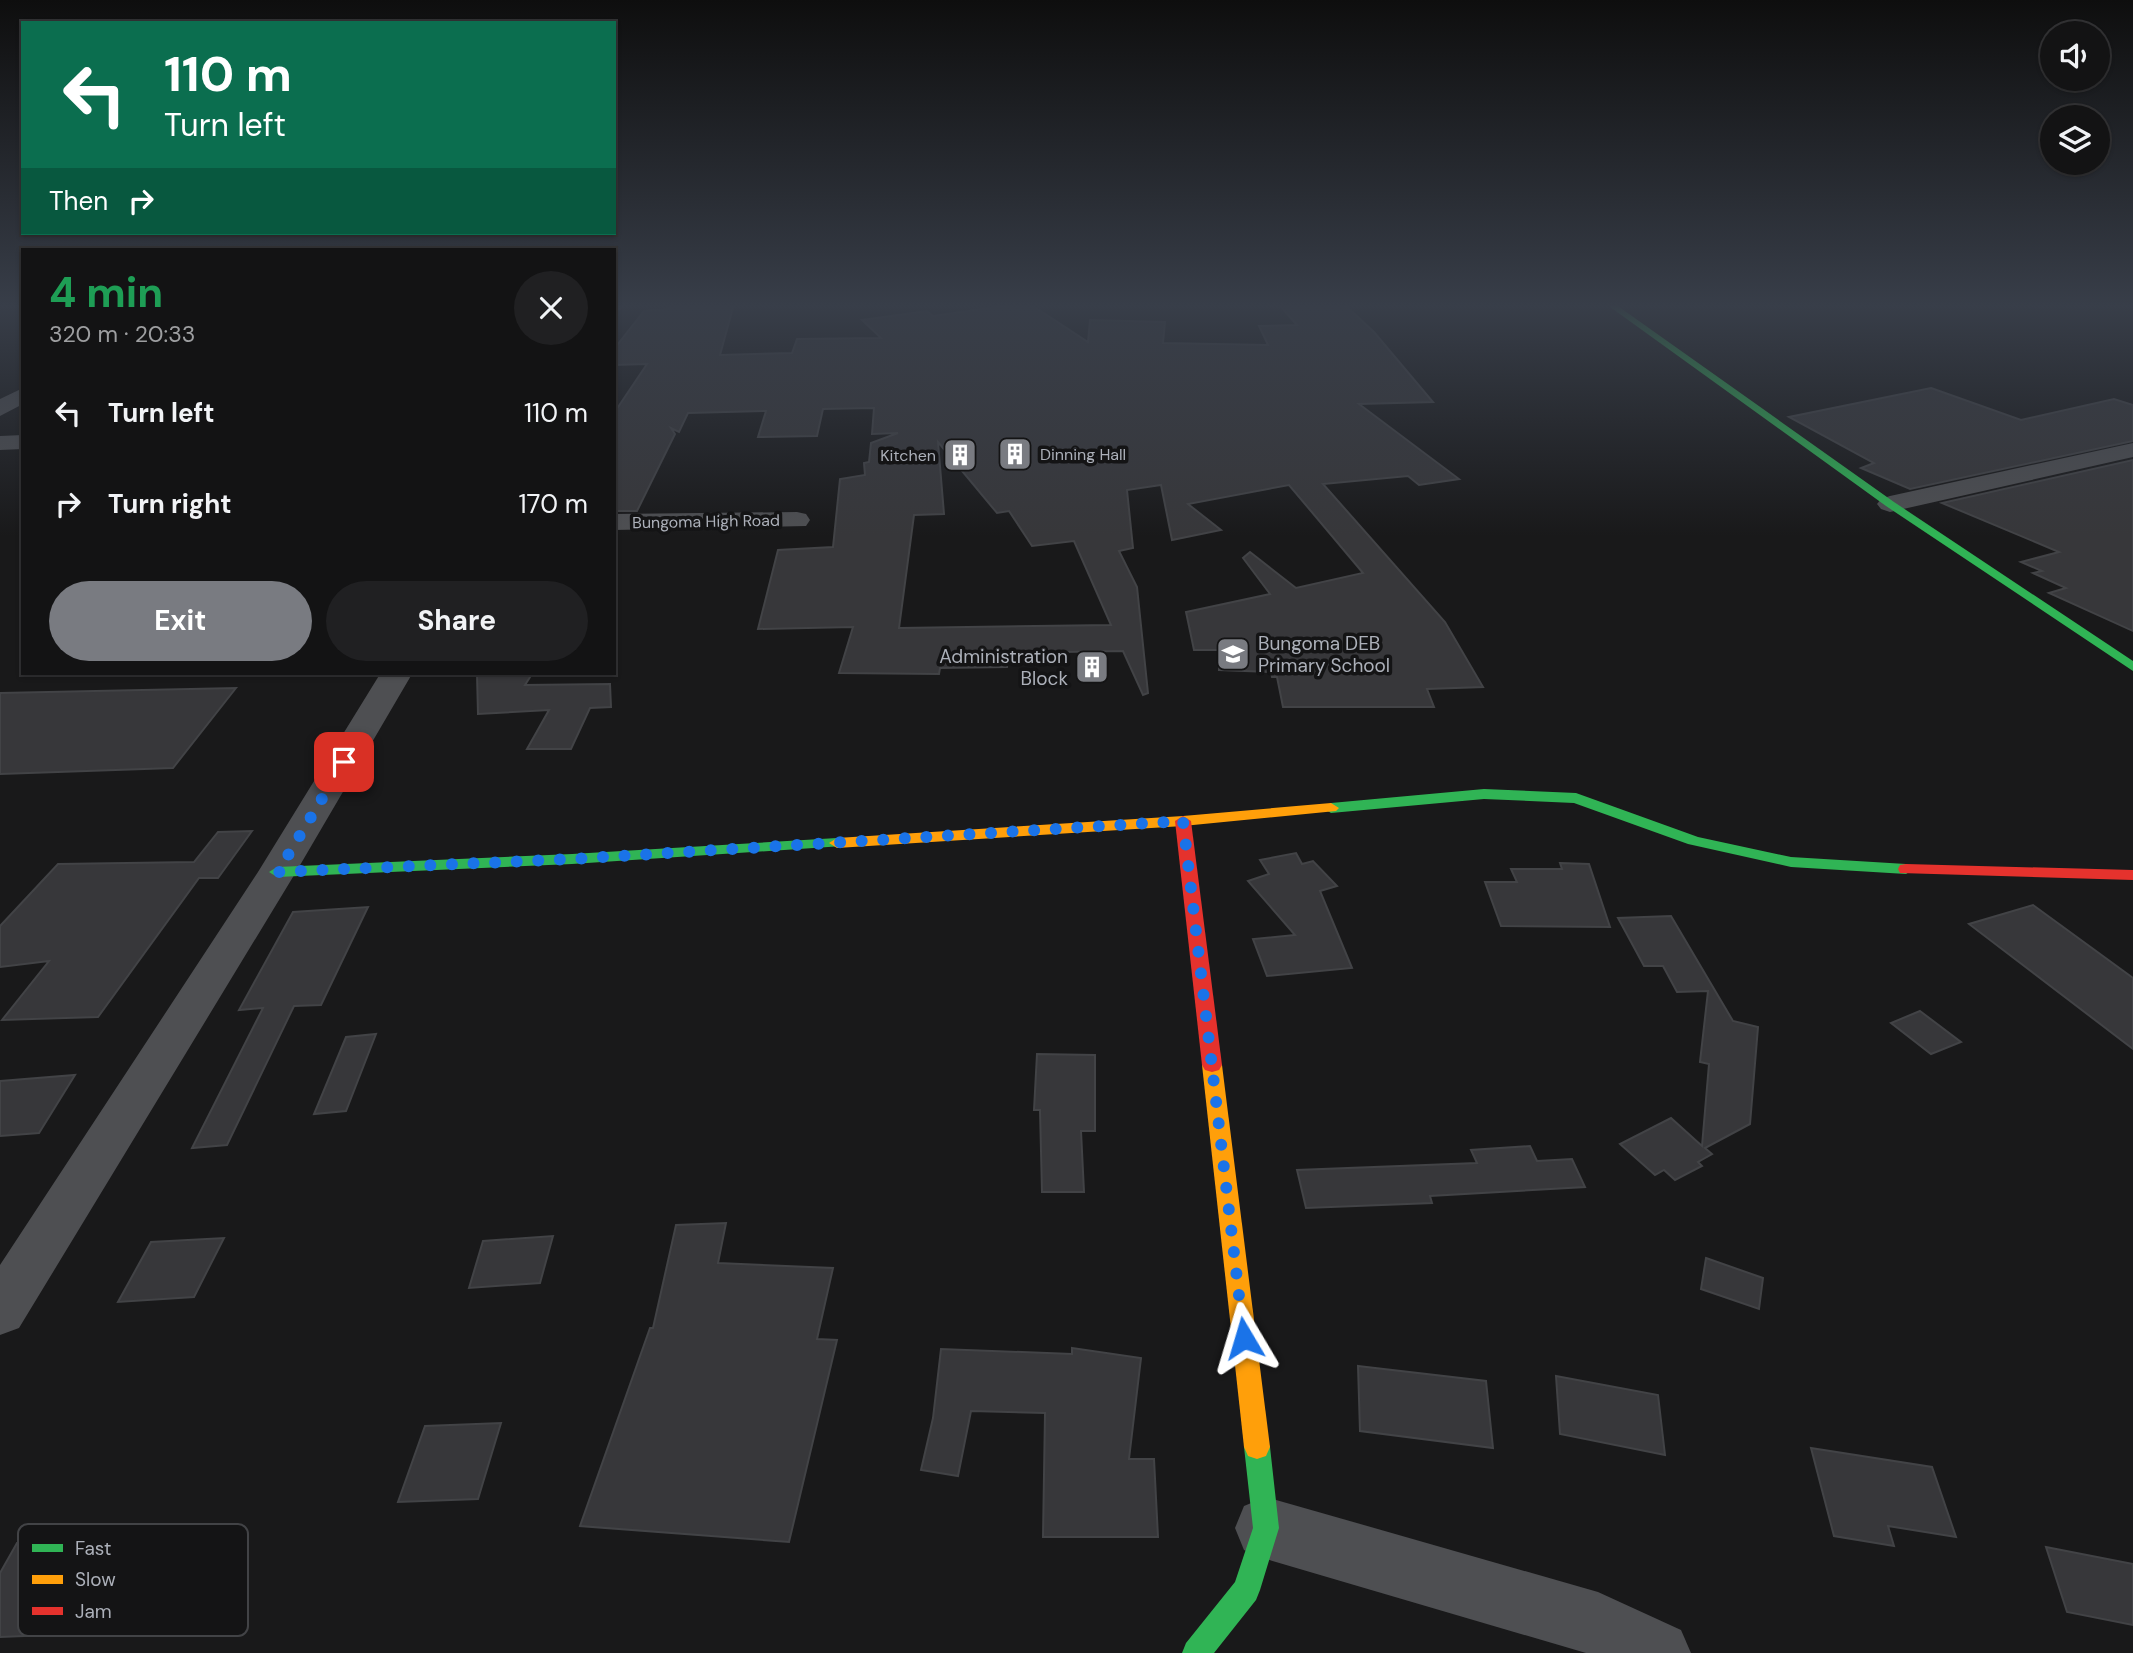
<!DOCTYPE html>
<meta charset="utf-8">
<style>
:root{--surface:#131314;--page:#202022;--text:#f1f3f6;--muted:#9d9ea0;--line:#323234;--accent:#797b81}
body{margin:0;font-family:"DM Sans",sans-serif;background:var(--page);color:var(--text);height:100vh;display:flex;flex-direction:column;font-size:26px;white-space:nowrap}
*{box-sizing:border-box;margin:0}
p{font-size:23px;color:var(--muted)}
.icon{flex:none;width:38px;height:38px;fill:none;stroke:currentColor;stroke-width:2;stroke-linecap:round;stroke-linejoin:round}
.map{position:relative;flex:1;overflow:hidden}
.side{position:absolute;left:21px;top:248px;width:595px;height:427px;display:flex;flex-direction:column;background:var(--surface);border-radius:0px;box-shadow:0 2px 5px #0004,0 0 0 2px var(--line)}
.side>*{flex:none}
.hud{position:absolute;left:21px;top:21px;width:595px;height:214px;border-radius:0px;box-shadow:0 2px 5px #0004,0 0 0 2px var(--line);background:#0b6e4f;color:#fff;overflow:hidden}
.controls{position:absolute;left:2040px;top:21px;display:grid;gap:14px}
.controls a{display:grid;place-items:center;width:70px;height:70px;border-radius:50%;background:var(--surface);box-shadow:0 2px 5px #0004,0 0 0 2px var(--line);font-size:35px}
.pin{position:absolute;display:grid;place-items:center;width:60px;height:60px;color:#fff;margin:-30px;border-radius:14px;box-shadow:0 4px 10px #0006}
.me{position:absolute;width:77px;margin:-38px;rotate:353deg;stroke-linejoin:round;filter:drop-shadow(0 0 5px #0008)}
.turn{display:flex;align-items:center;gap:24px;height:147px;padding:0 28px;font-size:32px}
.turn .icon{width:91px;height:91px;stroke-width:2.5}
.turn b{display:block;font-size:49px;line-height:60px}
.then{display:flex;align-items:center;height:66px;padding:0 28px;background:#0003;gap:14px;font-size:26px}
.round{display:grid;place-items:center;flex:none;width:74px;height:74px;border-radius:37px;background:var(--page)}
.summary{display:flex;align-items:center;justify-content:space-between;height:119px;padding:0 28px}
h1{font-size:42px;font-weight:700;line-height:52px;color:#1e9e55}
.action{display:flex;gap:14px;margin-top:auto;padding:14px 28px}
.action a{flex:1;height:80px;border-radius:42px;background:var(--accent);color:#fff;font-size:28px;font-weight:700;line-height:80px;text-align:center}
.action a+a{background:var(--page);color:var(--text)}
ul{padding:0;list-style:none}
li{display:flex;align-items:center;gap:21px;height:91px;padding:0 28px}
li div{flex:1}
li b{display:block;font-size:26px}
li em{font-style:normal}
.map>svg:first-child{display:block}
.building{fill:#37373a;stroke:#424346;stroke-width:2;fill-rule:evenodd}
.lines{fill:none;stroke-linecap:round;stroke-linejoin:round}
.street{fill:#4e4f52;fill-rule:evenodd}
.fast{fill:#30b455;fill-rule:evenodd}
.slow{fill:#ff9f0a;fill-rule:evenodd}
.jam{fill:#e5322d;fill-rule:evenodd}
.route{stroke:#1a73e8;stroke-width:12;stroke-dasharray:0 21.6}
.labels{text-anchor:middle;stroke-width:7;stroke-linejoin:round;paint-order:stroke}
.far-poi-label{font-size:16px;fill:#acb0b9;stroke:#141415;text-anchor:start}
.far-street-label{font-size:16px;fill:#acb0b9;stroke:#141415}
.poi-label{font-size:19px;fill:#acb0b9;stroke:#141415;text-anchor:start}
.key{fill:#141415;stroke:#424346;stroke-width:2}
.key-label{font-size:19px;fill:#acb0b9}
</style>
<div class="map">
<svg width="2133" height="1653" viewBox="0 0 2133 1653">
<rect width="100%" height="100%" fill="#19191a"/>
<g class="building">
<path d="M671,304H734L720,355L792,353L797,339L881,338L862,320L927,311L933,316L1017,304H1030L1088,342L1090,320L1165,322L1163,343L1268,345L1259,326L1297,325L1278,304H1344L1374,332L1433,402L1359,404L1459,479L1419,485L1408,476L1323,484L1445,622L1483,687L1427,689L1434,707H1283L1277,677H1272L1271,672L1219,670L1220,650H1194L1186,612L1270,594L1243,558L1250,552L1296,588L1363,573L1289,485L1188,504L1221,530L1172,540L1161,485L1127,490L1133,548L1119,551L1137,587L1148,693L1143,695L1123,651L1008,653L1007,667L940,668L939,674L839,673L853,627L758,629L778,550L833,547L840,479L865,475L864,463L869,462L871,443L898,433L872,434L874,408L823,409L817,436L758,437L766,411L688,413L679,432L671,428L675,434L637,511H614V413L647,364L614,365V349L644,311L668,309ZM938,442L997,513L1009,511L1032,546L1074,541L1111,625L899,628L914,515L944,514Z"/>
<path d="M1931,388L2021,420L2114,399L2133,405V441L1910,489L1861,468L1874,463L1789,417Z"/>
<path d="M2133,460V631L2049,593L2066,588L2033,573L2042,571L2021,562L2059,552L1942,503Z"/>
<path d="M477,674H532L525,685L610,684L611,707L590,708L571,749H527L549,710L478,714Z"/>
<path d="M236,688L173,768L0,774V693Z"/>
<path d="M252,831L218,878H199L98,1017L2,1020L49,961L0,967V926L58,864L194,862L218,832Z"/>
<path d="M1296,853L1302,864L1313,861L1337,886L1320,891L1352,968L1267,976L1253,939L1295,935L1248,881L1269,874L1260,860Z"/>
<path d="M1560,863L1589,864L1610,927L1501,926L1485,882H1517L1511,869H1562Z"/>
<path d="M2033,905L2133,978V1049L1969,924Z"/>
<path d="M368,907L321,1005L294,1006L227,1145L192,1148L263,1008L239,1010L293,912Z"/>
<path d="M1671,916L1733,1021L1758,1027L1750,1124L1705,1148L1712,1154L1698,1162L1702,1166L1675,1180L1664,1170L1655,1175L1620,1144L1671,1118L1702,1146L1709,1064L1700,1062L1708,991L1677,992L1663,966H1644L1618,918Z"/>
<path d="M1920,1011L1961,1042L1931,1054L1891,1023Z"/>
<path d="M376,1034L346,1111L314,1114L346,1037Z"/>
<path d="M1037,1054L1095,1055V1131H1081L1084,1192H1042L1040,1110H1034Z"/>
<path d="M75,1075L39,1133L0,1136V1081Z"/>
<path d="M1530,1146L1537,1161L1572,1159L1585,1187L1430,1196L1432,1203L1306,1208L1297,1170L1477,1163L1471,1150Z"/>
<path d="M726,1223L718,1263L833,1268L817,1339L837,1340L789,1542L580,1526L650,1328H653L676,1225Z"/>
<path d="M553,1236L540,1283L469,1288L483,1241Z"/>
<path d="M224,1238L194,1297L118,1302L151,1242Z"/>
<path d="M1706,1258L1763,1278L1759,1309L1701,1289Z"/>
<path d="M1072,1348L1141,1358L1129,1459H1154L1158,1537H1043L1045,1413L971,1411L958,1476L921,1470L933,1418L941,1349L1072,1354Z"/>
<path d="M1358,1366L1486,1381L1493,1448L1360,1431Z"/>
<path d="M1556,1376L1658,1395L1665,1455L1560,1434Z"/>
<path d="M501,1423L478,1499L398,1502L425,1426Z"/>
<path d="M1811,1448L1932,1467L1956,1537L1888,1526L1894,1546L1834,1536Z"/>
<path d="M96,1539L48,1635L0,1637V1573L17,1543Z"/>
<path d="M2046,1547L2133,1564V1625L2067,1612Z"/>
</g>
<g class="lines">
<g class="street">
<path d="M614,304H624L621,310L614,311Z"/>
<path d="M23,388V404L0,416V399Z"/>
<path d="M23,435V449L0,450V436Z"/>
<path d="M2133,443V457L1890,512L1881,509L1877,504L1881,499L1890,496Z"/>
<path d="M797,512L806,514L810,520L806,526L614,530V514Z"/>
<path d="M380,674H412L296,872L19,1328L0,1335V1265L258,872Z"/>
<path d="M1266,1497L1598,1592L1681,1630L1691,1653H1586L1266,1559L1244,1550L1235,1528L1244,1506Z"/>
</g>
<g class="fast">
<path d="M1606,304H1615L1894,502L2133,661V671L1886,506Z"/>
<path d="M1484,789L1576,793L1698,837L1791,857L1906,864L1914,869L1906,874L1791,867L1688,844L1574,803L1484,799L1331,813L1323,808L1331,803Z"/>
<path d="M837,838L843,840L845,843L843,846L572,864L277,877L269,872L277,867L572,854Z"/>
<path d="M1257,1435L1266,1438L1270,1447L1279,1528L1260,1590L1256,1600L1214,1653H1182L1186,1643L1235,1582L1253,1528L1244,1447L1248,1438Z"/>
</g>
<g class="slow">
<path d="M1331,803L1339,808L1336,811L1183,826L837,848L829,843L837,838L1183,816Z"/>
<path d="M1212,1058L1219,1060L1222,1065L1270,1447L1266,1456L1257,1459L1248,1456L1244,1447L1202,1065L1205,1060Z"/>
</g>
<g class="jam">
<path d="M1183,816L1191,821L1222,1065L1219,1070L1212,1072L1205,1070L1202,1065L1175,821Z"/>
<path d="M1906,864L2133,870V880L1900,873L1898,869L1900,865Z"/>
</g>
</g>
<linearGradient id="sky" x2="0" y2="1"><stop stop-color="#0e0e0e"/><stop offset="0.57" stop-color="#383e49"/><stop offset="1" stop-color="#383e49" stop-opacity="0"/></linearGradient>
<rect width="2133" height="536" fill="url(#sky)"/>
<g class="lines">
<path class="route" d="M344,762L278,872L572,859L1183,821L1244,1338"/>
</g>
<defs>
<symbol id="building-square" viewBox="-11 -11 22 22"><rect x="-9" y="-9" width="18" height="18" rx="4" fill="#797b81" stroke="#141415"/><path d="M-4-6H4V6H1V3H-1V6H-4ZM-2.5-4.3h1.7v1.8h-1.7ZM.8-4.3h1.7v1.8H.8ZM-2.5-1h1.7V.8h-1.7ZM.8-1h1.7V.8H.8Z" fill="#fff"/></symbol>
<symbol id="school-square" viewBox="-11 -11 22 22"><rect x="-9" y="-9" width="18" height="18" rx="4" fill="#797b81" stroke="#141415"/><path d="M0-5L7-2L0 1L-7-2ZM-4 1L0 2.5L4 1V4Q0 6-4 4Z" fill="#fff"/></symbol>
</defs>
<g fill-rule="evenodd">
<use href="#building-square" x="996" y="435" width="38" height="38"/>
<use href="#building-square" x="941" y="436" width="38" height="38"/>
<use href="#school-square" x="1214" y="635" width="38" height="38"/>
<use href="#building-square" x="1073" y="648" width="38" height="38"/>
</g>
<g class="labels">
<g class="far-poi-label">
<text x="1040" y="460">Dinning Hall</text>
<text x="936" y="461" text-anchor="end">Kitchen</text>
</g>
<g class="far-street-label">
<text transform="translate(706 521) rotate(-1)" y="6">Bungoma High Road</text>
</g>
<g class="poi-label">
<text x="1258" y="650">Bungoma DEB<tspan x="1258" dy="22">Primary School</tspan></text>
<text x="1068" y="663" text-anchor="end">Administration<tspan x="1068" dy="22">Block</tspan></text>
</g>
</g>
<rect x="18" y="1524" width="230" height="112" rx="10" class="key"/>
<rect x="32" y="1544" width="31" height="8" fill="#30b455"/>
<rect x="32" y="1575" width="31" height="9" fill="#ff9f0a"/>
<rect x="32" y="1607" width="31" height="8" fill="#e5322d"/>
<g class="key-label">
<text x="75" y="1555">Fast</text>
<text x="75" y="1586">Slow</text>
<text x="75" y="1618">Jam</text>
</g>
</svg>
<div class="controls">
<a><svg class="icon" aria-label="sound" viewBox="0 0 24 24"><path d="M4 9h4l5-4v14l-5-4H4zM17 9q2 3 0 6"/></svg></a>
<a><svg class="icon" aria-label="layers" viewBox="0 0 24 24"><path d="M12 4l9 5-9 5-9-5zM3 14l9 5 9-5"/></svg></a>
</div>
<div class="pin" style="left:344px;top:762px;background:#d93025"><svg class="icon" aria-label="arrive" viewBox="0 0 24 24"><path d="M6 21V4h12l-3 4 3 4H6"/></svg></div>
<svg class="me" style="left:1244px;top:1338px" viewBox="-20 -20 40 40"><path d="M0-17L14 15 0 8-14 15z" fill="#1a73e8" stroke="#fff" stroke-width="4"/></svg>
<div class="hud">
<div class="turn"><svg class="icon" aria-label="left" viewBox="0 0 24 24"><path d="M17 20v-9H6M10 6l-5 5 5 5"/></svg><div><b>110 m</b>Turn left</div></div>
<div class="then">Then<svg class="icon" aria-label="right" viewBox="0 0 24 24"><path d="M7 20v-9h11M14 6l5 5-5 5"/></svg></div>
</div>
<section class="side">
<div class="summary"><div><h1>4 min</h1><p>320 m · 20:33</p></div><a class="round"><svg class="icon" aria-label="close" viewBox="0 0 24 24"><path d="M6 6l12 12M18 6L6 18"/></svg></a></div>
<ul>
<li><svg class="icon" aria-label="left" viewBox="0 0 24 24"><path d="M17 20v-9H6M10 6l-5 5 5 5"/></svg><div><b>Turn left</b></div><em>110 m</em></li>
<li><svg class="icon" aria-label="right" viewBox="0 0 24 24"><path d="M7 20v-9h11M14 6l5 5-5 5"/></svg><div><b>Turn right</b></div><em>170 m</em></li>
</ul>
<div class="action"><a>Exit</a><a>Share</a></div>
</section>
</div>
